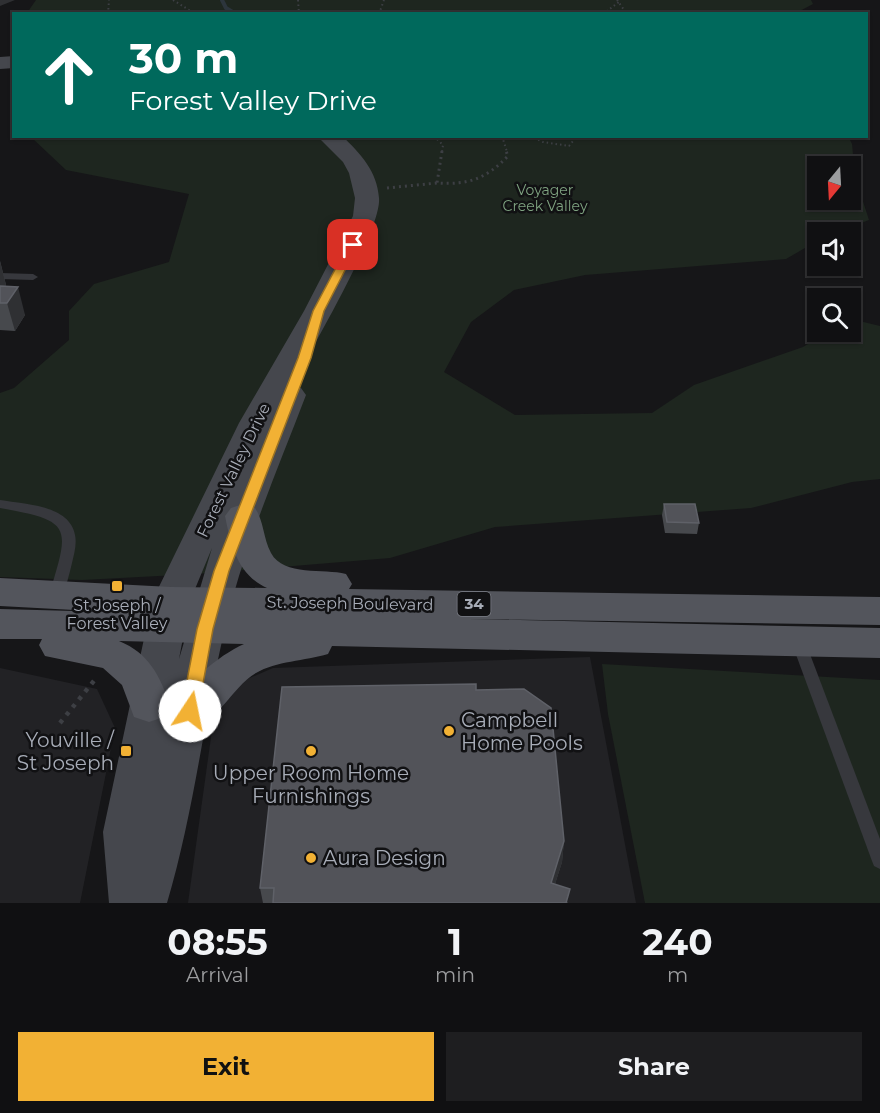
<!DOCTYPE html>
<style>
:root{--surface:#101012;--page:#1e1e20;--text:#f1f3f6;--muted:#9c9d9f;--line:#303032;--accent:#f2b134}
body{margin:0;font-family:Montserrat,sans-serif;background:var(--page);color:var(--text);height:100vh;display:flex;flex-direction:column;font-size:22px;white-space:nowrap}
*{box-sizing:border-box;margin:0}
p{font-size:20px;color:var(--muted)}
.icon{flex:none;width:33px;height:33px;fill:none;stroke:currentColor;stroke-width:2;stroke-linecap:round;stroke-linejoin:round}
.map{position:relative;height:903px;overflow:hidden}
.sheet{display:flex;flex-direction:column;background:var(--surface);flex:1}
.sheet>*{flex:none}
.top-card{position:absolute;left:12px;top:12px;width:856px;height:126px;border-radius:0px;box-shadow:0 2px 4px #0004,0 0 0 2px var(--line);background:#00695c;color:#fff;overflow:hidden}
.needle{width:39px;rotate:198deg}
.tools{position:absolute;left:807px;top:156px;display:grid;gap:12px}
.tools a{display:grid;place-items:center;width:54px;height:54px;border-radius:0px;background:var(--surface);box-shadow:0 2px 4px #0004,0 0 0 2px var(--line);font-size:30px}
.pin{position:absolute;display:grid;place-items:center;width:51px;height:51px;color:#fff;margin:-26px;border-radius:12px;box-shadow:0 3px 9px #0006}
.me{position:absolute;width:66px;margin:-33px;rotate:11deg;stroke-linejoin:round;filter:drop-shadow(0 0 4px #0008)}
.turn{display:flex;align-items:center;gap:21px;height:126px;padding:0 18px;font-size:27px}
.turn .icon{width:78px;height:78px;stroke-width:2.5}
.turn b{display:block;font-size:42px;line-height:51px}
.eta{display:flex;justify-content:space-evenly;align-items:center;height:102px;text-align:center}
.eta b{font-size:36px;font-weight:700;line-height:42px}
.action{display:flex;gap:12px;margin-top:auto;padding:12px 18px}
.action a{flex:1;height:69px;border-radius:0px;background:var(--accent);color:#111;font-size:24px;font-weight:700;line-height:69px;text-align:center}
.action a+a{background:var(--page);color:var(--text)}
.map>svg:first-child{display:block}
.built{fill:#222225}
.green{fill:#1e261f;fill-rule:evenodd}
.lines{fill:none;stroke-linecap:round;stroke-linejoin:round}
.stream{stroke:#2c353c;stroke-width:4}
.path-far2{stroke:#3d3f44;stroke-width:2;stroke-dasharray:1.5 3;stroke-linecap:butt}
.path-far1{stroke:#3d3f44;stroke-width:3;stroke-dasharray:2 4;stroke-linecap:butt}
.path{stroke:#3d3f44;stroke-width:4.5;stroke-dasharray:4 6;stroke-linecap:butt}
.lane{fill:#37383d;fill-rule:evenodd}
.secondary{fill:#45474d;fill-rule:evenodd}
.primary{fill:#53555c;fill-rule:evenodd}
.wall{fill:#47494d}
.shaded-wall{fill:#2f3033}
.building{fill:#525359;stroke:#5f6168;stroke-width:1.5}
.route{fill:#f2b134;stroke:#9d7322;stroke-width:1.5}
.poi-dot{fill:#f2b134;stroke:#111113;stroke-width:2}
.labels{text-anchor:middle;stroke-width:5;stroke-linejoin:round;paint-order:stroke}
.far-park-label{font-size:14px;fill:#7fa381;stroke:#111113}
.shield{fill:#111113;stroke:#7b7e86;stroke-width:1.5}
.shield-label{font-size:15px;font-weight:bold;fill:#a8adb8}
.street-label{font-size:16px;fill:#a8adb8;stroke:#111113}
.poi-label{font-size:16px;fill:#a8adb8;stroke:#111113}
.near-poi-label{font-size:20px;fill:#a8adb8;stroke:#111113;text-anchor:start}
</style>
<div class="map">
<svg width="880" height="903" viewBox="0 0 880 903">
<rect width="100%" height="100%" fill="#161618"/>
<g class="built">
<path d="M590,657L636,903H188L212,730L231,686L273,668Z"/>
<path d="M0,668L97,689L115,728L80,903H0Z"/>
</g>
<g class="green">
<path d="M36,0H811L813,4L794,14L27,13Z"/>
<path d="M848,136L852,144L855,177L869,220L837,232H818L817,241L786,259L585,275L514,290L471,322L444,372L515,415L652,413L694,385L803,347L829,332H850L851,319L880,326V479L852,482L751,508L495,527L390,558L196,574L82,580L0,577V393L14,388L69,340V311L94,284L169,262L189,194L66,170L31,137ZM818,166H850V200H818Z"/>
<path d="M602,664L880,680V903H645L608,714Z"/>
</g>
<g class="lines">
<path class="stream" d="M222,0L226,8L236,14"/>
<g class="path-far2">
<path d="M173,0L189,10L190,14"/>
<path d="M298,0L299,14"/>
<path d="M617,0L627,14"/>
<path d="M108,14L109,0"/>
<path d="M379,14L384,0"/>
<path d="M603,14L619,2"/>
<path d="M434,136L443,145L442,152"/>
<path d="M502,136L507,152"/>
<path d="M530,136L543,142L569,146L577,136"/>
</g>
<g class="path-far1">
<path d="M442,151L437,183C468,185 486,179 508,156L506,151"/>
<path d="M387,188L437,183"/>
</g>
<path class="path" d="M60,723L97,677"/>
<g class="lane">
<path d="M0,273L33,274L38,277L33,280L0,279Z"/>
<path d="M0,500C24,504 70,505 75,535C77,544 74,554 72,563C69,575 66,588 61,599H51L49,595C70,526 73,521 0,508Z"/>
<path d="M798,636L803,637L805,641L880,839V869L874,866L872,861L791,641L793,637Z"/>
</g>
<g class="secondary">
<path d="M14,56V68L0,69V57Z"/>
<path d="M317,136H342C361,154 377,171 379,198C382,229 310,352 291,386L301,388L306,395C277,471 244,547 225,627C204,719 194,812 167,903H109L103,832L152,601L239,423L304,311L353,216L355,198L349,173L343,162ZM212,548L179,659L190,601Z"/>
</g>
<path class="primary" d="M243,504L255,508C264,521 263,538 271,553C284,577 324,568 346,574L352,584L349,589L880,597V625L468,619L880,628V658L332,646L328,654C305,661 276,661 256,673C227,690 215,736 175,723L169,711C182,686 219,655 244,644L119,641C149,653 160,676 170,705L164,717L149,722L134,717L122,685L103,668L45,656L39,645L42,639H0V609L111,612L0,606V578L171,587L267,588C238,575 231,546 225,516L231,508Z"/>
</g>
<g class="wall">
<path d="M0,261L6,285L5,286L25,315L15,331L0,330Z"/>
<path d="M664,504L699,523L697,534L665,533L662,515Z"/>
<path d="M476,690L564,841L562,862L555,884L568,903H263L260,888Z"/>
</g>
<g class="shaded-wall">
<path d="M0,0H15L0,6Z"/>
<path d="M0,261L6,285L0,294Z"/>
<path d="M18,287L25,315L15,331L7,303Z"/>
<path d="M564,841L562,862L549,903L551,883Z"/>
</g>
<g class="building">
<path d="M0,286L18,287L7,303H0Z"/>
<path d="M664,504H695L699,523L667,522Z"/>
<path d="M476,684V690L524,689L551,708L564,841L551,883L570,889L566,903H273L274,888H260L282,687Z"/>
</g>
<path class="route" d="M353,242L358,245L324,311L311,358L229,571L213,629L198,711L196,716H184L181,711L197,629L214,571L298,358L313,311L348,245Z"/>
<g class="poi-dot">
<rect x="111" y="580" width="12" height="12" rx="3"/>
<circle cx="449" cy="731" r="6"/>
<rect x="120" y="745" width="12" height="12" rx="3"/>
<circle cx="311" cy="751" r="6"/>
<circle cx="311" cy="858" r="6"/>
</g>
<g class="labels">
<g class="far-park-label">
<text x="545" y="195">Voyager<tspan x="545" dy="16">Creek Valley</tspan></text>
</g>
<rect class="shield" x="457.5" y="592" width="33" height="24" rx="4.5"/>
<g class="shield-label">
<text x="474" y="609">34</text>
</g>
<g class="street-label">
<text transform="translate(233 470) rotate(-64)" y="6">Forest Valley Drive</text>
<text transform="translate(350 603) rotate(1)" y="6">St. Joseph Boulevard</text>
</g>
<g class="poi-label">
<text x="117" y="611">St Joseph /<tspan x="117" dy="18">Forest Valley</tspan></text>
</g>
<g class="near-poi-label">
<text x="461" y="727">Campbell<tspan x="461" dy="23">Home Pools</tspan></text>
<text x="114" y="747" text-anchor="end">Youville /<tspan x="114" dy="23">St Joseph</tspan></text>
<text x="311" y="780" text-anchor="middle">Upper Room Home<tspan x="311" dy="23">Furnishings</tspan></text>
<text x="323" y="865">Aura Design</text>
</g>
</g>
</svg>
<div class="tools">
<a><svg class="needle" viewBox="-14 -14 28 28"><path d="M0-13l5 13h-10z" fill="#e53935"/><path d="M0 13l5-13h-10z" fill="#9c9d9f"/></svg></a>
<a><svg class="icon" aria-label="sound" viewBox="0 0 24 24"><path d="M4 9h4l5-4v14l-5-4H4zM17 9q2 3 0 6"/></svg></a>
<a><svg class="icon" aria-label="search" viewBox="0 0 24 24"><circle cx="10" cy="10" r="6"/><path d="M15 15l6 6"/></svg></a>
</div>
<div class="pin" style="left:353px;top:245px;background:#d93025"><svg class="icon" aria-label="arrive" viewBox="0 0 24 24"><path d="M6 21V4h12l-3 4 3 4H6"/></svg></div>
<svg class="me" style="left:190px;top:711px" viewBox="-20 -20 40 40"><circle r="19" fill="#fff"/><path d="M0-13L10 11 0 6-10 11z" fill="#f2b134"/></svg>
<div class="top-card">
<div class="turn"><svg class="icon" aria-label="ahead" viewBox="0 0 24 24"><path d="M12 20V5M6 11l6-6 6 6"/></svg><div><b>30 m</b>Forest Valley Drive</div></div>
</div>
</div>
<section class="sheet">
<div class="eta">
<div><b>08:55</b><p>Arrival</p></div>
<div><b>1</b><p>min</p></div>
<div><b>240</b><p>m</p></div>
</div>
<div class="action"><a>Exit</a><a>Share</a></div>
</section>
